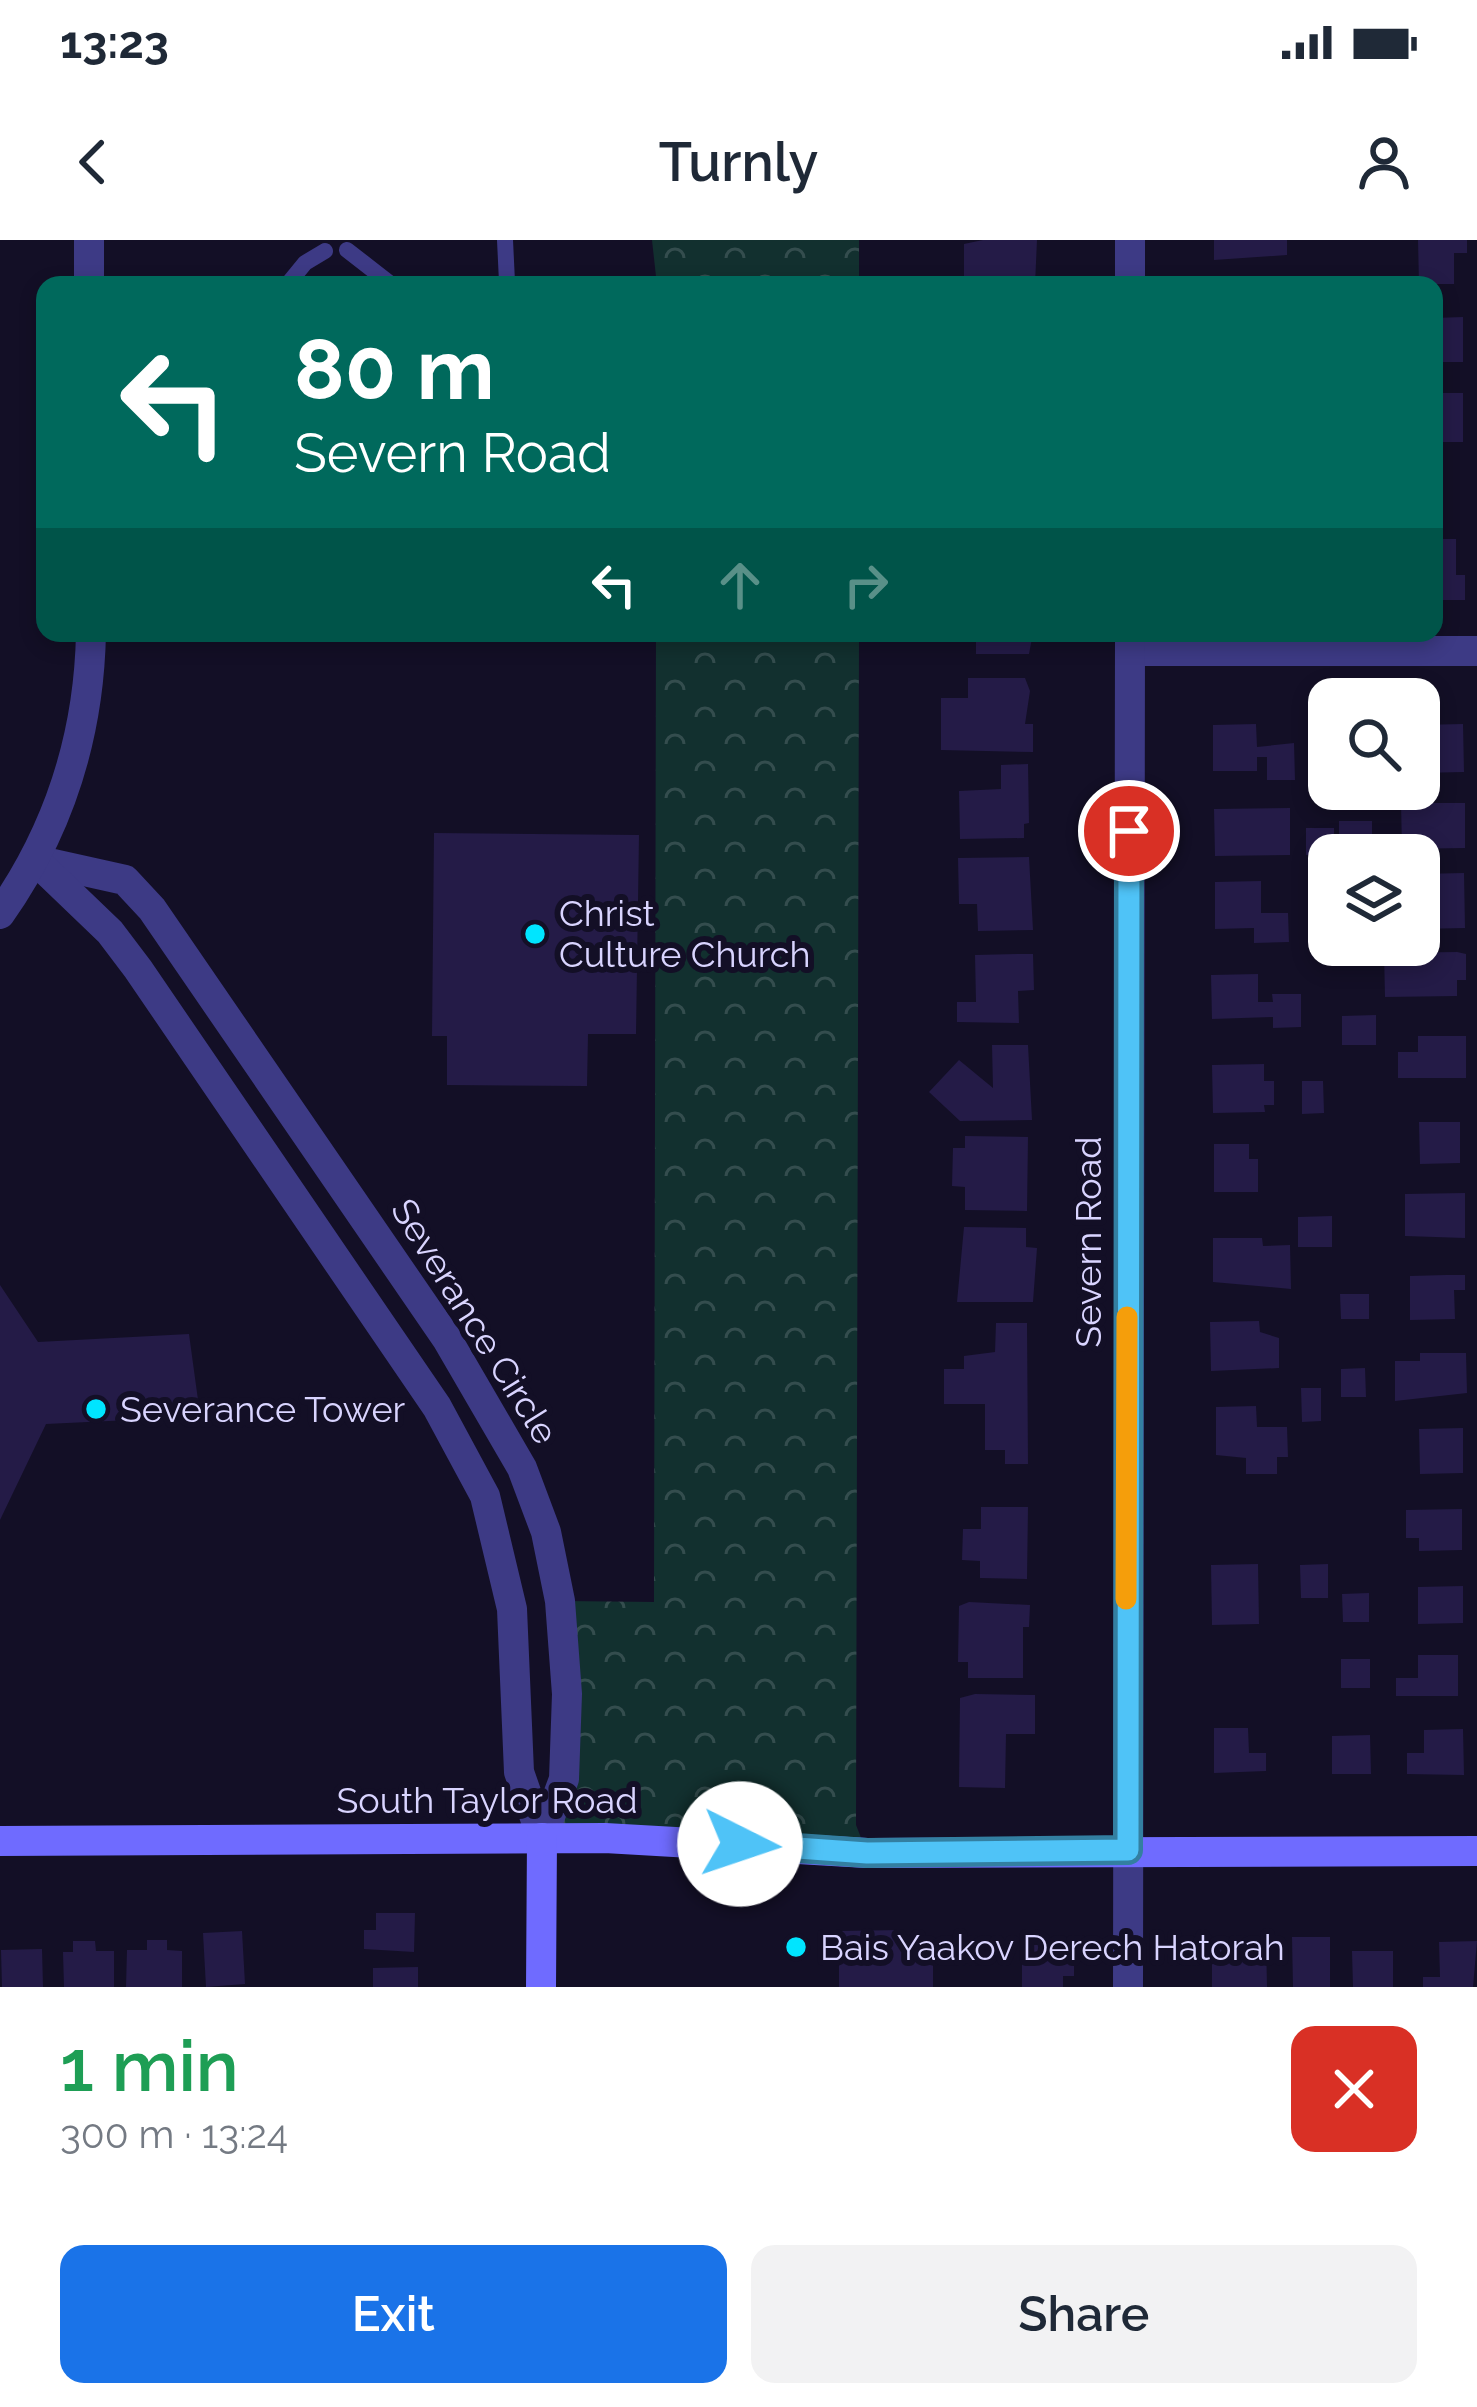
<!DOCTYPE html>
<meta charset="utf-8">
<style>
:root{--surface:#fff;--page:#f2f2f3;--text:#1f2937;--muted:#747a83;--accent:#1a73e8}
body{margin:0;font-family:Raleway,sans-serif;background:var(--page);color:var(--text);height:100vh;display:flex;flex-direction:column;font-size:45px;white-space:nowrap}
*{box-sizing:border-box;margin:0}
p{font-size:39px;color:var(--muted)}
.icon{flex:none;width:66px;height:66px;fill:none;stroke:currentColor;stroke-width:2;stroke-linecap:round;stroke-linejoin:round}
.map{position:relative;height:1747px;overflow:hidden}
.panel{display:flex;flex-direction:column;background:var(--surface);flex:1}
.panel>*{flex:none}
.hud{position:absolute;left:36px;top:36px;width:1407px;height:366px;border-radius:24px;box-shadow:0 6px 18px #0003;background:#00695c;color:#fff;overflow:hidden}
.fabs{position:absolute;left:1308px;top:438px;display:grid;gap:24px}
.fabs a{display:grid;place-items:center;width:132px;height:132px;border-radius:24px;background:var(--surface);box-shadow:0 6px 18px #0003;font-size:60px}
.pin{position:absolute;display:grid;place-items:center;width:102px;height:102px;color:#fff;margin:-51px;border:6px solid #fff;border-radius:50%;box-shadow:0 3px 12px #0007}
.me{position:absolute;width:132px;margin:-66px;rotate:94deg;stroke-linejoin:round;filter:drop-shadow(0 0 9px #0008)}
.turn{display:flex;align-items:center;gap:42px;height:252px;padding:0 60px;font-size:54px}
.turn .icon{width:156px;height:156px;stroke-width:2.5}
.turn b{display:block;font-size:84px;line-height:102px}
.lanes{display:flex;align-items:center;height:114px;padding:0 60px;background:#0003;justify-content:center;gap:60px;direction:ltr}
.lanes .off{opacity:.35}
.round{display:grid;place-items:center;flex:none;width:126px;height:126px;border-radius:24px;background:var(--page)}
.overview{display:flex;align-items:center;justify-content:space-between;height:204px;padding:0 60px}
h1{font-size:72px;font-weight:600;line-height:90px;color:#1e9e55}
.cta{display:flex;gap:24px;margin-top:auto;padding:24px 60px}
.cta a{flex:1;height:138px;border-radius:24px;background:var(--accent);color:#fff;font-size:48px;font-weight:600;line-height:138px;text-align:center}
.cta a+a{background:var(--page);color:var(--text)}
.status{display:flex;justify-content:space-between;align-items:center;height:84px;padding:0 60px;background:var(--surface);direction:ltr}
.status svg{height:33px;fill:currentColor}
header{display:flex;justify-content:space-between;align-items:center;height:156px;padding:0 60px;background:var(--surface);font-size:54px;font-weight:600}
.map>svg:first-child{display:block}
.forest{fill:url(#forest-crowns)}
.building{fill:#241b47}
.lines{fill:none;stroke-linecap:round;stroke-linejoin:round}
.lane{stroke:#3d3a85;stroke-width:16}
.street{stroke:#3d3a85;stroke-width:30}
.secondary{stroke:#6f6bff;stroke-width:30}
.route-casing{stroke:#337fa1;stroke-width:30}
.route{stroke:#4fc3f7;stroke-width:21}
.slow{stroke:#f59e0b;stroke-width:21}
.poi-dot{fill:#00e5ff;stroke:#130f26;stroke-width:4.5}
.labels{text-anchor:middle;stroke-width:12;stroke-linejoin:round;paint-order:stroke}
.poi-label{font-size:36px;fill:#d9d4ff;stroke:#130f26;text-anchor:start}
.street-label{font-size:36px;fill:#d9d4ff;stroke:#130f26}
</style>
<div class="status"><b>13:23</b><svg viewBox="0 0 49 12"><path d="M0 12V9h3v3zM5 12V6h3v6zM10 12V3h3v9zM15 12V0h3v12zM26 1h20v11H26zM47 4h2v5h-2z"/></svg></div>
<header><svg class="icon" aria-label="back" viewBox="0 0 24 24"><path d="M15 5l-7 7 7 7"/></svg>Turnly<svg class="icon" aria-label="person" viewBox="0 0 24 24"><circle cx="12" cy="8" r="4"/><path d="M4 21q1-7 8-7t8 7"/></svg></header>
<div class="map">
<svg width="1477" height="1747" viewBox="0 0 1477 1747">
<defs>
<pattern id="forest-crowns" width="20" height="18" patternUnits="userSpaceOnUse" patternTransform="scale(3)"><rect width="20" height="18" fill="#12302f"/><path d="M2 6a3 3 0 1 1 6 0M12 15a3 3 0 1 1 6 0" fill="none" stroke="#344d4e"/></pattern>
</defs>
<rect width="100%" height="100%" fill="#130f26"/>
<g class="forest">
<path d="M652,0H859V45H657Z"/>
<path d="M656,393H859L856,1585L867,1613L542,1598L564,1539L560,1361L654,1362Z"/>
</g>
<g class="building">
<path d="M983,0H1037L1035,45L964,40V4Z"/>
<path d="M1214,0H1287V15L1214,20Z"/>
<path d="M1418,0H1467V13H1454V44H1419Z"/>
<path d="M1463,77V122H1434V78Z"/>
<rect x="1434" y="153" width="29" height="49"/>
<path d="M1434,299H1456V335H1465V360H1434Z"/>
<path d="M976,393H1033L1029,414H976Z"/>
<path d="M968,438H1025L1030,451L1025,484H1033V512L941,510V458H968Z"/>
<path d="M1256,484L1257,507L1294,503L1295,540H1267V517H1257V531H1213V485Z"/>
<path d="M1463,484L1464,532L1419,533V485Z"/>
<path d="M1028,524L1029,583L1024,584V598L960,599L959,551L1001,549V525Z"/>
<path d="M1401,563H1465V608L1402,609Z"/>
<path d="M1290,568V615L1215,616L1214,569Z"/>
<path d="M1339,581H1372V608L1339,609Z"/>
<path d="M1306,588H1334V614L1306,615Z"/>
<path d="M434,593L639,595L636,794H588L587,846L447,845V796H432Z"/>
<path d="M1029,617L1033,690L978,691L977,664H959L958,618Z"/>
<path d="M1464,633L1465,688L1419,689V634Z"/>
<path d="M1261,641V673H1288L1289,702L1254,703V688L1215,689V642Z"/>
<path d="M1457,712L1466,714V740H1457V756L1385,757L1384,713Z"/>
<path d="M1017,714H1033L1034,750L1018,751L1019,783L957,782V762H976L975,715Z"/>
<path d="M1258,734V762H1273L1272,754H1301V787L1273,788V777L1212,779L1211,735Z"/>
<path d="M1376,775V805H1342V776Z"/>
<path d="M1418,796H1466V838H1398V812H1418Z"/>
<path d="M992,805H1028L1032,880L960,881L929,852L959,820L993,848Z"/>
<path d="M1264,824V841H1274V865H1264L1265,872L1213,873L1212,825Z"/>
<path d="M1302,841H1323L1324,873L1302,874Z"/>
<path d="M1419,882H1460V923L1420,924Z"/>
<path d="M965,896L1028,897L1027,971L965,970V947L952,946L953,908H965Z"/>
<path d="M1214,904H1249V919H1258V952H1214Z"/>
<path d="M1465,953V998L1405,996V954Z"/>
<path d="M1332,976V1007H1298V977Z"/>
<path d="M964,987L1026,988V1007L1037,1008L1033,1062H957Z"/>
<path d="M1213,998H1262L1263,1006L1290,1005L1291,1049L1213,1042Z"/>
<path d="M1446,1035H1465V1050H1454L1455,1079L1410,1080V1036Z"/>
<path d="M0,1045L38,1102L189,1094L198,1160L192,1161L193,1177L46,1184L0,1280Z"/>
<path d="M1340,1054H1369V1079H1341Z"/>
<path d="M1259,1081L1260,1092L1279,1098V1128L1211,1131L1210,1082Z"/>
<path d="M996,1083H1027L1028,1224H1005V1210H985V1164H944V1129H964V1116L995,1112Z"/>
<path d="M1420,1113H1466L1467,1153L1395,1161V1121H1420Z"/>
<path d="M1365,1128L1366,1157H1341V1129Z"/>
<path d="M1301,1148H1321V1181L1302,1182Z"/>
<path d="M1256,1166L1257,1187H1287L1288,1217H1277V1234H1246V1218L1216,1215V1167Z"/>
<path d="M1463,1188V1233L1420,1234L1419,1189Z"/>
<path d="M981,1267H1028L1027,1339L980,1338V1321L962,1320L963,1289H981Z"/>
<path d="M1462,1269V1310L1419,1311V1298H1406V1270Z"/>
<path d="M1258,1324L1259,1384L1212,1385L1211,1325Z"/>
<path d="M1328,1324V1358H1301L1300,1325Z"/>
<path d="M1463,1346V1383L1418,1384V1347Z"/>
<path d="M1369,1353V1382H1343L1342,1354Z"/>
<path d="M969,1362L1030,1365L1029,1387H1023V1438H968V1422H958L959,1366Z"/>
<path d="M1418,1415H1458V1456H1396V1438H1418Z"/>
<rect x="1341" y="1419" width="29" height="29"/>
<path d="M975,1454L1035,1455V1494H1006L1005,1548L959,1547L960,1458Z"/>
<path d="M1214,1488H1248L1249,1513H1266V1531L1214,1533Z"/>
<path d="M1463,1489L1464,1535L1407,1534V1513H1424V1490Z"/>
<path d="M1370,1495L1371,1534H1332V1496Z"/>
<path d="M376,1673H415L414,1712L364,1709V1690H376Z"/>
<path d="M902,1690L901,1700L923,1722L933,1723V1747H839V1691Z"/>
<path d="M242,1691L245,1744L206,1747L203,1693Z"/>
<path d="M1292,1697H1330V1747H1293Z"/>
<path d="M147,1700H167V1710L182,1711V1747H126L127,1710H147Z"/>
<path d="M1266,1700L1267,1747H1212V1701Z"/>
<path d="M73,1701H95L96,1711H114V1747H64L63,1712H73Z"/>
<path d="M1477,1701L1473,1747H1423V1737H1440L1439,1702Z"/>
<path d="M1022,1705H1057V1713H1074V1736H1063V1747H1022Z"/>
<path d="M42,1709L43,1747H2L1,1710Z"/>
<path d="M1352,1711H1393V1747H1353Z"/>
<path d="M418,1727V1747H373V1728Z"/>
</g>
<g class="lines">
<g class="lane">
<path d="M505,0L507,42"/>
<path d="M347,10L392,45"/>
<path d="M287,45L305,23L325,11"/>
</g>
<g class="street">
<path d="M89,0V45"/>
<path d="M1130,45V0"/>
<path d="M1130,411H1477"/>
<path d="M35,620L125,640L152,669L447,1099L522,1228L546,1292L560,1361L567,1454L564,1539L542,1598"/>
<path d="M35,620L110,692L138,729L437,1167L485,1256L512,1369L519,1532L542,1598"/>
<path d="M0,674C59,590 89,496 91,393"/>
<path d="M1128,1747L1130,393"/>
</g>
<g class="secondary">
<path d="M0,1601L605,1598L867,1613L1477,1611"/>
<path d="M541,1747L542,1598"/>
</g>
</g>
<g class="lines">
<defs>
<path id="route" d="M740,1604L867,1613L1128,1610L1129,591"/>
</defs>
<use href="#route" class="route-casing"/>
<use href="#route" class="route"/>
<path class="slow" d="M1126,1359L1127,1077"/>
</g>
<g class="poi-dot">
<circle cx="535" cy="694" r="12"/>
<circle cx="96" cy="1169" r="12"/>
<circle cx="796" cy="1707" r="12"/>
</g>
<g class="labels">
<g class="poi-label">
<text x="559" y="686">Christ<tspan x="559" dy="41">Culture Church</tspan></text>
<text x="120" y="1182">Severance Tower</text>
<text x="820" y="1720">Bais Yaakov Derech Hatorah</text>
</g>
<g class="street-label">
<text transform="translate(1088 1002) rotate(-90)" y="13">Severn Road</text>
<text transform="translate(475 1081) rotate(58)" y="13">Severance Circle</text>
<text x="487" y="1573">South Taylor Road</text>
</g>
</g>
</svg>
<div class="fabs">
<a><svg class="icon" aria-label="search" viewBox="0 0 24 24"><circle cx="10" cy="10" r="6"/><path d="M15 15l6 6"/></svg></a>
<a><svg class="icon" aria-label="layers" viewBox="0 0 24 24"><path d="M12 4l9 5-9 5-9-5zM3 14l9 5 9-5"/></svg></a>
</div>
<div class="pin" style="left:1129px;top:591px;background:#d93025"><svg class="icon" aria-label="arrive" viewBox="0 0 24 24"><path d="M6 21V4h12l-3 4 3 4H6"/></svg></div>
<svg class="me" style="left:740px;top:1604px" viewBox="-20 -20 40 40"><circle r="19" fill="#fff"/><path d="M0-13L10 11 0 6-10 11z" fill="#4fc3f7"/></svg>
<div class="hud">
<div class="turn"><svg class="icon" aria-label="left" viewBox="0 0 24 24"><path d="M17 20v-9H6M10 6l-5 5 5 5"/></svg><div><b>80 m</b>Severn Road</div></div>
<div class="lanes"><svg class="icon" aria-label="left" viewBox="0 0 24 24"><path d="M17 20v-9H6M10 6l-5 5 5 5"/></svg><svg class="icon off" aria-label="ahead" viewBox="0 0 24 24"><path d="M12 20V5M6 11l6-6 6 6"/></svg><svg class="icon off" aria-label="right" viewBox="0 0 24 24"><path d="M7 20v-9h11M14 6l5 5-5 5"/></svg></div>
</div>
</div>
<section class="panel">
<div class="overview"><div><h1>1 min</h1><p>300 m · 13:24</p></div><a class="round" style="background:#d93025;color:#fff"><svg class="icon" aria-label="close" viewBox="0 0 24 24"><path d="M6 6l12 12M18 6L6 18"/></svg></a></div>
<div class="cta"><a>Exit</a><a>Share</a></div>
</section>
